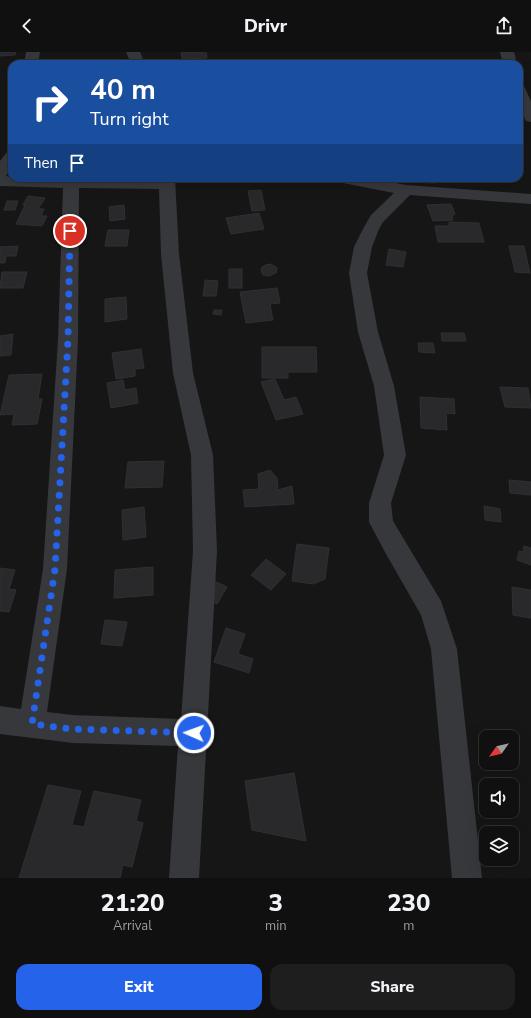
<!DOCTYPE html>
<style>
:root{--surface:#101011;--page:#1e1e1f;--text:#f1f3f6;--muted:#9c9d9f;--line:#303031;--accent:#2563eb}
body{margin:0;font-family:"Nunito Sans",sans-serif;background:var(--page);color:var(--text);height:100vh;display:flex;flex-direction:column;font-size:15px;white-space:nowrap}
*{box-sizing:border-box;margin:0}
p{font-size:13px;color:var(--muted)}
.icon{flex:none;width:22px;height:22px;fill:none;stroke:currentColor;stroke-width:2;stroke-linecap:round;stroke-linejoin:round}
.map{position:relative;height:826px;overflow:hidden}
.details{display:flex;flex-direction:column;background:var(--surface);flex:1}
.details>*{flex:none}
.top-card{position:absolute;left:8px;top:8px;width:515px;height:122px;border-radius:12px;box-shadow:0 4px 16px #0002,0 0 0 1px var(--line);background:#1a4fa0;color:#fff;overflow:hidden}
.needle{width:26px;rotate:236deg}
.controls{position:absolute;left:479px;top:678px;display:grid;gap:8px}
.controls a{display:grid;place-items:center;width:40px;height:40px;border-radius:8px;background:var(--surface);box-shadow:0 4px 16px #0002,0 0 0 1px var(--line);font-size:20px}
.pin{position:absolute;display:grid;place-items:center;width:34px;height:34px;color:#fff;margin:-17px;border:2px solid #fff;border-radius:50%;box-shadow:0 1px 4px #0007}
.me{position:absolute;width:44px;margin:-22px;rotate:272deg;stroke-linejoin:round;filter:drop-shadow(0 0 3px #0008)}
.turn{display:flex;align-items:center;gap:14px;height:84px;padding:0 16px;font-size:18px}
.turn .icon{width:52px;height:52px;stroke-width:2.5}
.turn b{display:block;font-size:28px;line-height:34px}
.then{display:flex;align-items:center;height:38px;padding:0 16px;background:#0003;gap:8px;font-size:15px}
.eta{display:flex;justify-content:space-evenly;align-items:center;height:68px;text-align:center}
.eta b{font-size:24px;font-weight:800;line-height:28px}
.button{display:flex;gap:8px;margin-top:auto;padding:8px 16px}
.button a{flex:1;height:46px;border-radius:12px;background:var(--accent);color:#fff;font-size:16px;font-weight:800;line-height:46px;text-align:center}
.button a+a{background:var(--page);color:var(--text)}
header{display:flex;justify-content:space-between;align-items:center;height:52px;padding:0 16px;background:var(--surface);font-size:18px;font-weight:800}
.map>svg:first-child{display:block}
.building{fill:#29292b;stroke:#303033}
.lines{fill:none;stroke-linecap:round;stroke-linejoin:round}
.street{fill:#37383c;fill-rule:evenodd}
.route{stroke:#2563eb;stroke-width:7;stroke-dasharray:0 12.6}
</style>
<header><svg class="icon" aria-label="back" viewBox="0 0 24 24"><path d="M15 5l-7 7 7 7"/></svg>Drivr<svg class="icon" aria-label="share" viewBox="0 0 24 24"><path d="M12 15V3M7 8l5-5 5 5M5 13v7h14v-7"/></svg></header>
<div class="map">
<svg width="531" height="826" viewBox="0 0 531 826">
<rect width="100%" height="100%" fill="#161617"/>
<g class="building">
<path d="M0,0H16L15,3L0,4Z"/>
<path d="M181,0H206L207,6L182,7Z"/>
<path d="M412,126H433L434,131L412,130Z"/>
<path d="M261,138L265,158L252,159L248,139Z"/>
<path d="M28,144L45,146L38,157H44L41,164H47L42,174L16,172L25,153H23Z"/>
<path d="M7,149H18L15,158H4Z"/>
<path d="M451,152L455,162L452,164L453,168L433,169L427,153Z"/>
<path d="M124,153L125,167L110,169L109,155Z"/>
<path d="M259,161L264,177L231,182L226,166Z"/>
<path d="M449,170L479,171L484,190H438L435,174H449Z"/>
<path d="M108,178H129L127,194H105Z"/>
<path d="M18,194L16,204H6L5,211H0V195Z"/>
<path d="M509,194H524L530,221L515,220Z"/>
<path d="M389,197L406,200L403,215L386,213Z"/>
<path d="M271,212L277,216L276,221L269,224L263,223L261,219L262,215L266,213Z"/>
<rect x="229" y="217" width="13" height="19"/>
<path d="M2,220H27L23,236H0Z"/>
<path d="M205,228L218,229L216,244H203Z"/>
<path d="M277,236L280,251L270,252L273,268L246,271L240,240Z"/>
<path d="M126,245L127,267L105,270V247Z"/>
<path d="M214,258H222L221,263L213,262Z"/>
<path d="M441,281H464L466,289H442Z"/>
<path d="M13,282L11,303L0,304V284Z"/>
<path d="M418,291H433L435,301L419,300Z"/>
<path d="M262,295H316L317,320H288V326H262Z"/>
<path d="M141,297L144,316L135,317V324L116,327L112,301Z"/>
<path d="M42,322L38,347H42L37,372L12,373L14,362L0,363L9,323Z"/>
<path d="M275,327L284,348L296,345L303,362L276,368L261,330Z"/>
<path d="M123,328L125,338L136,336L138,351L111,356L107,331Z"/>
<path d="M500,335L528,336L531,356L505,355Z"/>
<path d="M420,345L454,347L455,362L446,361L447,378L421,376Z"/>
<path d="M164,409L162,435L125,436L128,410Z"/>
<path d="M270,418L277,426L278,438L292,434L294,452L245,455L243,438L259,437L258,422Z"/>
<path d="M509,428L531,430V443L510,441Z"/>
<path d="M484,454L500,457L501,470L485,468Z"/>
<path d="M144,455L146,485L123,488L122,458Z"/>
<path d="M297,492L329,496L325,527L313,532L292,529Z"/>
<path d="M524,494L531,496V513L517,508L519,499L523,500Z"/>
<path d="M266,507L286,522L271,538L251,523Z"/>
<path d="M153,515V543L114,546L115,518Z"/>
<path d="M0,516L15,518L9,537L16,538L9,560L0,559Z"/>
<path d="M212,528L227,535L217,552L203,544Z"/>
<path d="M512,535L531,538V566L513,563Z"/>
<path d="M105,568L127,570L122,594L101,592Z"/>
<path d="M226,576L245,582L238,602L253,607L249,621L214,610Z"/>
<path d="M294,721L306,789L252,778L245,729Z"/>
<path d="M48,733L81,739L72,773L84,775L94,739L141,748L136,769L143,771L132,815L123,813L120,826H19Z"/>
</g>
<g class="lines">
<g class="street">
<path d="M26,0H40L38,12H24Z"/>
<path d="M126,0H140L145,12H131Z"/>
<path d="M500,0H514L517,12H503Z"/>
<path d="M519,33L524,34L531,49V70L526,69L519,54Z"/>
<path d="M12,98V115L6,124L12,125V126H175L179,202L193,321L213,403L217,499L199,826H169L178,694L73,691L0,682V654L21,657L43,517L58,288L63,136L0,134V109L7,100ZM79,136L159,137L161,202L173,321L191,403L193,499L181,667L73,663L47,660L67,517L78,288Z"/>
<path d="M335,126H369L406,133L531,142V152L410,143L383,170L379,177L372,195L367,221L378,280L394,334L406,403L391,451L393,469L441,549L457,597L482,826H452L431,597L421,563L386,502L369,470V451L384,403L374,334L358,280L349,221L354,195L363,177L371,163L394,141L343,131L337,129Z"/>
</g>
</g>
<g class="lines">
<path class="route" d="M70,179L68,288L55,517L32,672L72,677L194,681"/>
</g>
</svg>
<div class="controls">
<a><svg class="needle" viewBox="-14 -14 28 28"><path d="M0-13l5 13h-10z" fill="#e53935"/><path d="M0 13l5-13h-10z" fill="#9c9d9f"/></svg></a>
<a><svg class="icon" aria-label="sound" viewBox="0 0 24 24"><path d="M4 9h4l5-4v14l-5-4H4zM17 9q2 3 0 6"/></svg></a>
<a><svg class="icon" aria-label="layers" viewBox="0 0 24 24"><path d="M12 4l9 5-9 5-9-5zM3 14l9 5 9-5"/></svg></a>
</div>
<div class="pin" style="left:70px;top:179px;background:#d93025"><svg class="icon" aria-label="arrive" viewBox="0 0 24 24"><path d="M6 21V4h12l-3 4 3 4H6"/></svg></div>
<svg class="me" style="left:194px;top:681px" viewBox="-20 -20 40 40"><circle r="17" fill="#2563eb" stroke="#fff" stroke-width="3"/><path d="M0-11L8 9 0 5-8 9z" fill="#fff"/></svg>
<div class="top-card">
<div class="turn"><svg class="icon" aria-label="right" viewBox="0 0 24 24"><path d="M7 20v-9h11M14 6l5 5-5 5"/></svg><div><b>40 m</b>Turn right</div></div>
<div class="then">Then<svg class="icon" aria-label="arrive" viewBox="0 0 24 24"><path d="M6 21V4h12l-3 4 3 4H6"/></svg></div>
</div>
</div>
<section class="details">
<div class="eta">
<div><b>21:20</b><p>Arrival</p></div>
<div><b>3</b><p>min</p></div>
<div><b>230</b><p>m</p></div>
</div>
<div class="button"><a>Exit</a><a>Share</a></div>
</section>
